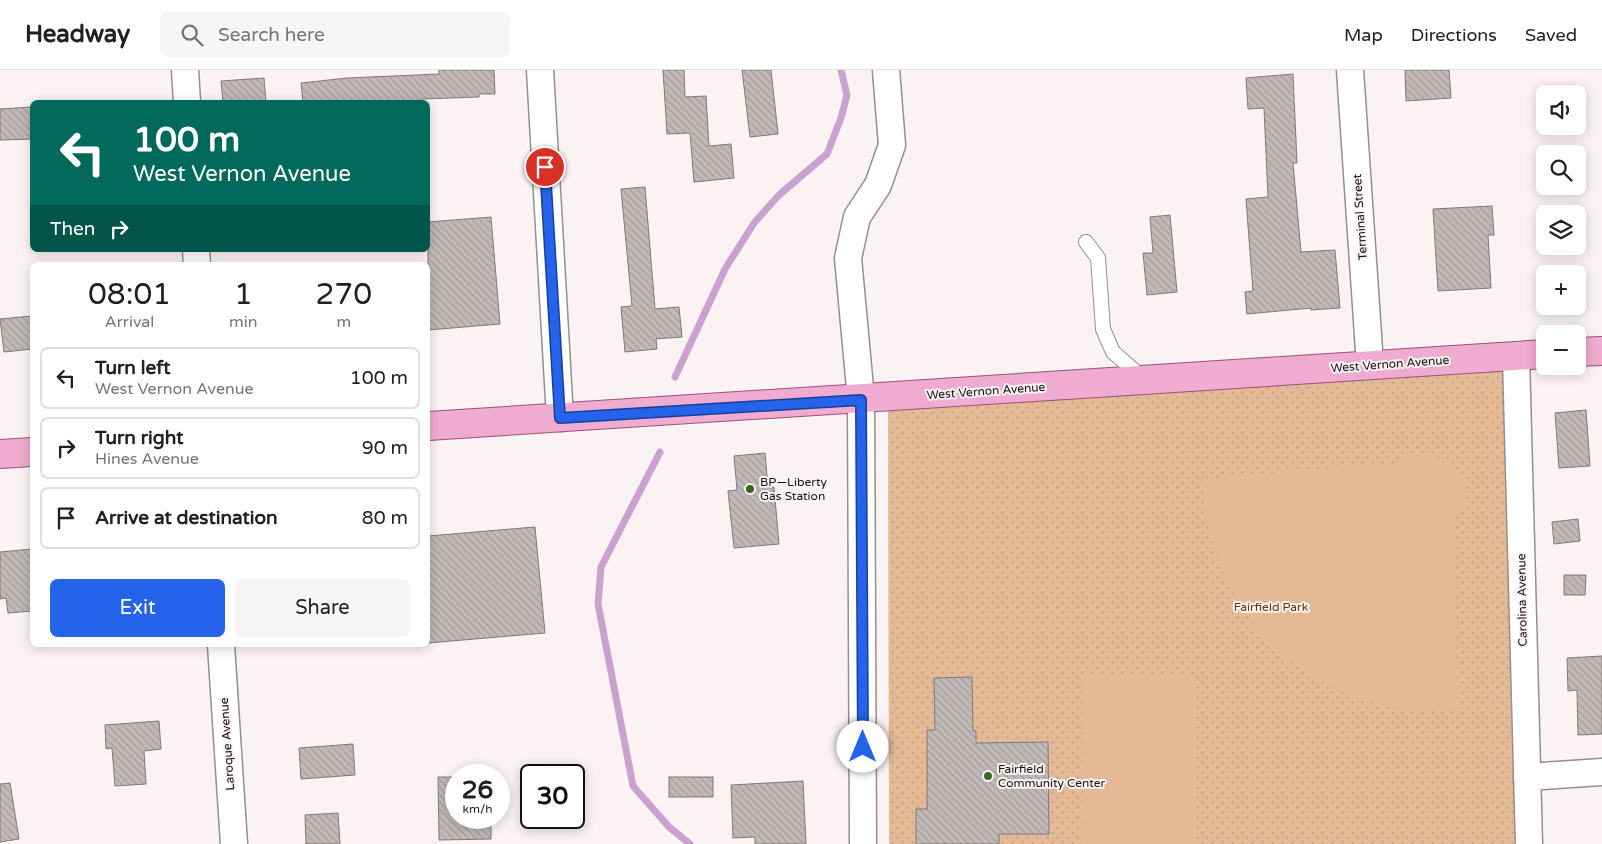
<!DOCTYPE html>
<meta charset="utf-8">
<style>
:root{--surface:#fff;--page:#f6f6f6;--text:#202124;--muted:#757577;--line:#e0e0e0;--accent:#2563eb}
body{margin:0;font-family:"Varela Round",sans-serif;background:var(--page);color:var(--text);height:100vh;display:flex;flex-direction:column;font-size:19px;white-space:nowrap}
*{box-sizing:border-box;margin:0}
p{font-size:16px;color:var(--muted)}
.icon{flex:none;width:28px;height:28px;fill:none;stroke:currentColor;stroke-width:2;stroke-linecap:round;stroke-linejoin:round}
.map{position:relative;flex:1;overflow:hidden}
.drawer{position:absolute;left:30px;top:192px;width:400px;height:385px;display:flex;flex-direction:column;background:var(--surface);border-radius:8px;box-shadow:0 2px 12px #0003}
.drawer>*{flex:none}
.banner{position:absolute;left:30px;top:30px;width:400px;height:152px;border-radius:8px;box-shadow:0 2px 12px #0003;background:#00695c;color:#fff;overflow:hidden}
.buttons{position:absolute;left:1536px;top:15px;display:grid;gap:10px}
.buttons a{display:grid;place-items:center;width:50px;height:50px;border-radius:8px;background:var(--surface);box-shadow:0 2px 12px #0003;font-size:25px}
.speed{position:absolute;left:445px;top:694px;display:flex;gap:10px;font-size:25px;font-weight:700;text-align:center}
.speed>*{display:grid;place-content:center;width:65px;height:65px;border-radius:50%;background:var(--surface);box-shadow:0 2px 12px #0003;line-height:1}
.speed small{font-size:12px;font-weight:400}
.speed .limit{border:2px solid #111;border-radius:8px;background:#fff;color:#111}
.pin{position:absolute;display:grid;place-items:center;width:42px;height:42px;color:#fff;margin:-21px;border:2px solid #fff;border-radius:50%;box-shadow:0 1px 5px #0007}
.me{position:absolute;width:55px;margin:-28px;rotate:0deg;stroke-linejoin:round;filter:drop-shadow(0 0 4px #0008)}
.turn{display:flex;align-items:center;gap:18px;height:105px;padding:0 20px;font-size:22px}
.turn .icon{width:65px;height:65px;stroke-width:2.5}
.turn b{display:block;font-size:35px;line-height:42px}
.then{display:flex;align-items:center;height:48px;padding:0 20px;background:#0003;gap:10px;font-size:19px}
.eta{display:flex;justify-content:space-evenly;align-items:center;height:85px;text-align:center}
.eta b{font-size:30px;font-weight:600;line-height:35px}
.action{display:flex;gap:10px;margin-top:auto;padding:10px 20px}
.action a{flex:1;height:58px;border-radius:8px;background:var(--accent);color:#fff;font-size:20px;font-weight:600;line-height:58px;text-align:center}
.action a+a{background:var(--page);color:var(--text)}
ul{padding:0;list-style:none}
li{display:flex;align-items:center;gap:15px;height:62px;margin:0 10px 8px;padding:0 10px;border:2px solid var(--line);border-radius:8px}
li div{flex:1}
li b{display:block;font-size:19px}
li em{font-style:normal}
header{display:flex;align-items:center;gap:30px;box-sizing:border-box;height:70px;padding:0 25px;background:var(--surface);border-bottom:1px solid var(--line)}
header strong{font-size:24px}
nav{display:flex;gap:28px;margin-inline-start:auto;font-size:18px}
.search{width:350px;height:45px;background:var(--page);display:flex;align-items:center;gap:12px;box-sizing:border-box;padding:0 18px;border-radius:8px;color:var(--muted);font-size:19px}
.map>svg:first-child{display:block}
.grass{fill:url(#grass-dots)}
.garden{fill:#e3b996}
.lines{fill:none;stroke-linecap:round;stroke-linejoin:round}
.stream{stroke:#cba1ce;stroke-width:7}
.building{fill:url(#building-back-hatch);stroke:#807977}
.service-casing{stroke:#968f8f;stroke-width:16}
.minor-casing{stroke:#968f8f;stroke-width:29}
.primary-casing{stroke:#9c5179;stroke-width:30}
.service{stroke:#fff;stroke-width:14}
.minor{stroke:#fff;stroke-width:26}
.primary{stroke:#efabd0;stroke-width:28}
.route-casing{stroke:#184099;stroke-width:12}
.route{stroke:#2563eb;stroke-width:9}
.poi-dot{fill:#3e6620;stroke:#fbf3f3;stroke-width:2}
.labels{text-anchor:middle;stroke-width:4;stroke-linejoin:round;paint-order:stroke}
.street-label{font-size:12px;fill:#151212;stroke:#fbf3f3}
.poi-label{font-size:12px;fill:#151212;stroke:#fbf3f3;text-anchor:start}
.park-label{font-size:12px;fill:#633501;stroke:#fbf3f3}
</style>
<header>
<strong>Headway</strong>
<div class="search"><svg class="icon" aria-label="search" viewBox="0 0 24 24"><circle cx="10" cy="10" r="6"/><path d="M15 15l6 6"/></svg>Search here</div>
<nav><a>Map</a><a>Directions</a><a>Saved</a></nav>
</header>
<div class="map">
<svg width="1602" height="774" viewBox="0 0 1602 774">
<defs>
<pattern id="grass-dots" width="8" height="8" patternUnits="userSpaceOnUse" patternTransform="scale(1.25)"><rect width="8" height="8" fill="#e3b996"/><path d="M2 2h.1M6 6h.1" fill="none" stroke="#c29e80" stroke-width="1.8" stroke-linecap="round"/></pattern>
<pattern id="building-back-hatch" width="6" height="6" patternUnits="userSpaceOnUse" patternTransform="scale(1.25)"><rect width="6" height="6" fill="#c0b9b7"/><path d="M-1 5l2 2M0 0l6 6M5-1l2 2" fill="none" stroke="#a49e9c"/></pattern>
</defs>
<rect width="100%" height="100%" fill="#fbf3f3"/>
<path class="grass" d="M1507,287L1516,774H889L888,321Z"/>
<g class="garden">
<path d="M1402,383H1432L1466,412L1465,440L1456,441L1458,639C1440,640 1422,642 1405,639C1284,622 1208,528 1202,409L1402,392Z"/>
<path d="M1083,606H1195L1194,774H1082Z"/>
</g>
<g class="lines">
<g class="stream">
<path d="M675,307L725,199L754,153L779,125L827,84L841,48L847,25L841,0"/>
<path d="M660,382L601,497L598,534L633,716L669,757L690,774"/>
</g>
</g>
<g class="building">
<path d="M439,0H494L495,24H479V27L422,29V32H303L301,13L347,8L439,4Z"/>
<path d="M663,0H684L685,27L706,26L709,76L731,74L734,108L694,112L690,63L667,64Z"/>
<path d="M742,0H771L778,64L750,67Z"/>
<path d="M1405,0H1449L1451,28L1406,31Z"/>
<path d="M1293,4L1297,93H1293L1301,182L1335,180L1340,238L1311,240V238L1247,244L1245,222L1253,221L1246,129L1268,127L1264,38L1248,39L1246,8Z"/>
<path d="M264,8L266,32H223L221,11Z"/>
<path d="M32,37V69L0,70V39Z"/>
<path d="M645,117L655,239L679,237L682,267L656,269L657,279L625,282L621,237L632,236L621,119Z"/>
<path d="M1492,136L1494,165H1488L1491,218L1438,221L1433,139Z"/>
<path d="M1170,145L1177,222L1147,225L1143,183H1153L1150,147Z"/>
<path d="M491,147L500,254L428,260V152Z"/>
<path d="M32,246V279L4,282L0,249Z"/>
<path d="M1586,340L1590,396L1559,398L1555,343Z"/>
<path d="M765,383L768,417H774L779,474L734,478L728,421L737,420L734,386Z"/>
<path d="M1578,449L1580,471L1554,474L1552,452Z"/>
<path d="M535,457L545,563L428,573V466Z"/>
<path d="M32,479V541L8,543L6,528L0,529V482Z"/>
<path d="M1564,505H1586L1585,525H1564Z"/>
<path d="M1602,586V664L1578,665L1577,620L1568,621L1567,588Z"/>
<path d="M972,607L973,661H976V673L1048,672L1049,764H999V774H916V739H927V660H935L934,608Z"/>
<path d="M159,651L161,679L144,681L146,714L115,716L112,678L106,679L105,655Z"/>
<path d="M353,674L355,705L301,709L299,678Z"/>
<path d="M438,707H456V748H491V769L439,770Z"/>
<rect x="669" y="707" width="44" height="20"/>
<path d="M803,711L806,774H755V767L733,768L731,715Z"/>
<path d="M10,713L19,769L0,772V714Z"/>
<path d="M338,743L340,774H306L305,745Z"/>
</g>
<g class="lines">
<defs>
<path id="service" d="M1086,172L1098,188L1103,259L1113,282L1145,310"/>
<g id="minor">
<path d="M185,0L187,32"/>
<path d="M540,0L560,348"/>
<path d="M1350,0L1370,295"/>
<path d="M196,180L197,195"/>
<path d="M1516,286L1529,774"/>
<path d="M221,575L234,774"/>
<path d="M1527,707L1602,702"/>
<path d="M863,774L861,329L848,188L857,147L878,115L892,75L886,0"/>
</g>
<g id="primary">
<path d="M1578,282L1602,281"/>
<path d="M428,356L1545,284"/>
<path d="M0,384L32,382"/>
</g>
</defs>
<use href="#service" class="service-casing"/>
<use href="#minor" class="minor-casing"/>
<use href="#primary" class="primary-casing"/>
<use href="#service" class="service"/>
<use href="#minor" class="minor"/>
<use href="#primary" class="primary"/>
</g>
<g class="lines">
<defs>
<path id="route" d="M545,97L560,348L861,330L863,677"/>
</defs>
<use href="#route" class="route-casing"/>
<use href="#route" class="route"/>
</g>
<g class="poi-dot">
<circle cx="750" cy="419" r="5"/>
<circle cx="988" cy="706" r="5"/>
</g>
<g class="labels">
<g class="street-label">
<text transform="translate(1360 147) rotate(-94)" y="4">Terminal Street</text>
<text transform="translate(1390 294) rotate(-4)" y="4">West Vernon Avenue</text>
<text transform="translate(986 321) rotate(-4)" y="4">West Vernon Avenue</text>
<text transform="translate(1522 530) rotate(-91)" y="4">Carolina Avenue</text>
<text transform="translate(227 674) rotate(-94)" y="4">Laroque Avenue</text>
</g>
<g class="poi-label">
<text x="760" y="416">BP—Liberty<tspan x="760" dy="14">Gas Station</tspan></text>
<text x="998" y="703">Fairfield<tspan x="998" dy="14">Community Center</tspan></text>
</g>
<g class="park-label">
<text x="1271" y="541">Fairfield Park</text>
</g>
</g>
</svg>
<div class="buttons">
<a><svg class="icon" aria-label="sound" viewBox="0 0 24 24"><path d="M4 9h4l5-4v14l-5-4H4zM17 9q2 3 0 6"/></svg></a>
<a><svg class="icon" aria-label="search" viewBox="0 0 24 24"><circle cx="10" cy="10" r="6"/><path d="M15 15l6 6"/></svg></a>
<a><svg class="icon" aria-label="layers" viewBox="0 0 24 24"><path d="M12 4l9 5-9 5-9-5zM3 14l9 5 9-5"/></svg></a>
<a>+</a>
<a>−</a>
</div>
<div class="speed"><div>26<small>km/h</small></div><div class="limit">30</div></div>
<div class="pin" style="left:545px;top:97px;background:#d93025"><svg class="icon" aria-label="arrive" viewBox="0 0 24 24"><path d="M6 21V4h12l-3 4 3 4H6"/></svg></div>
<svg class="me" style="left:863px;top:677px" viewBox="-20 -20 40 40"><circle r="19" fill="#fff"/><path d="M0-13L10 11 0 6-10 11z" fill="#2563eb"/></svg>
<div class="banner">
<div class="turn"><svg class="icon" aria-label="left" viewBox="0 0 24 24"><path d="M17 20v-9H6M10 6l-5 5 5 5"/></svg><div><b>100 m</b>West Vernon Avenue</div></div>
<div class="then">Then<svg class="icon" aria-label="right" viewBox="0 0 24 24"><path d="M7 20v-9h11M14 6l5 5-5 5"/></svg></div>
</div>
<section class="drawer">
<div class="eta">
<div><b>08:01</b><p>Arrival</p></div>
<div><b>1</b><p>min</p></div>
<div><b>270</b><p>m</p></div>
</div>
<ul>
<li><svg class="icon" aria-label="left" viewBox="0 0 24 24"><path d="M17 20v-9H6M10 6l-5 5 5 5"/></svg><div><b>Turn left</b><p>West Vernon Avenue</p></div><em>100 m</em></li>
<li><svg class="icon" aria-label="right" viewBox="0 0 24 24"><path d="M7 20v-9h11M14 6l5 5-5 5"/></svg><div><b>Turn right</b><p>Hines Avenue</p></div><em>90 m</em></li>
<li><svg class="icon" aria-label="arrive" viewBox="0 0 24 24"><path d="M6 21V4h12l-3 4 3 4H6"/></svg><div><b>Arrive at destination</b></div><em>80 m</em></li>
</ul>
<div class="action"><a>Exit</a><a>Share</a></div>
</section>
</div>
